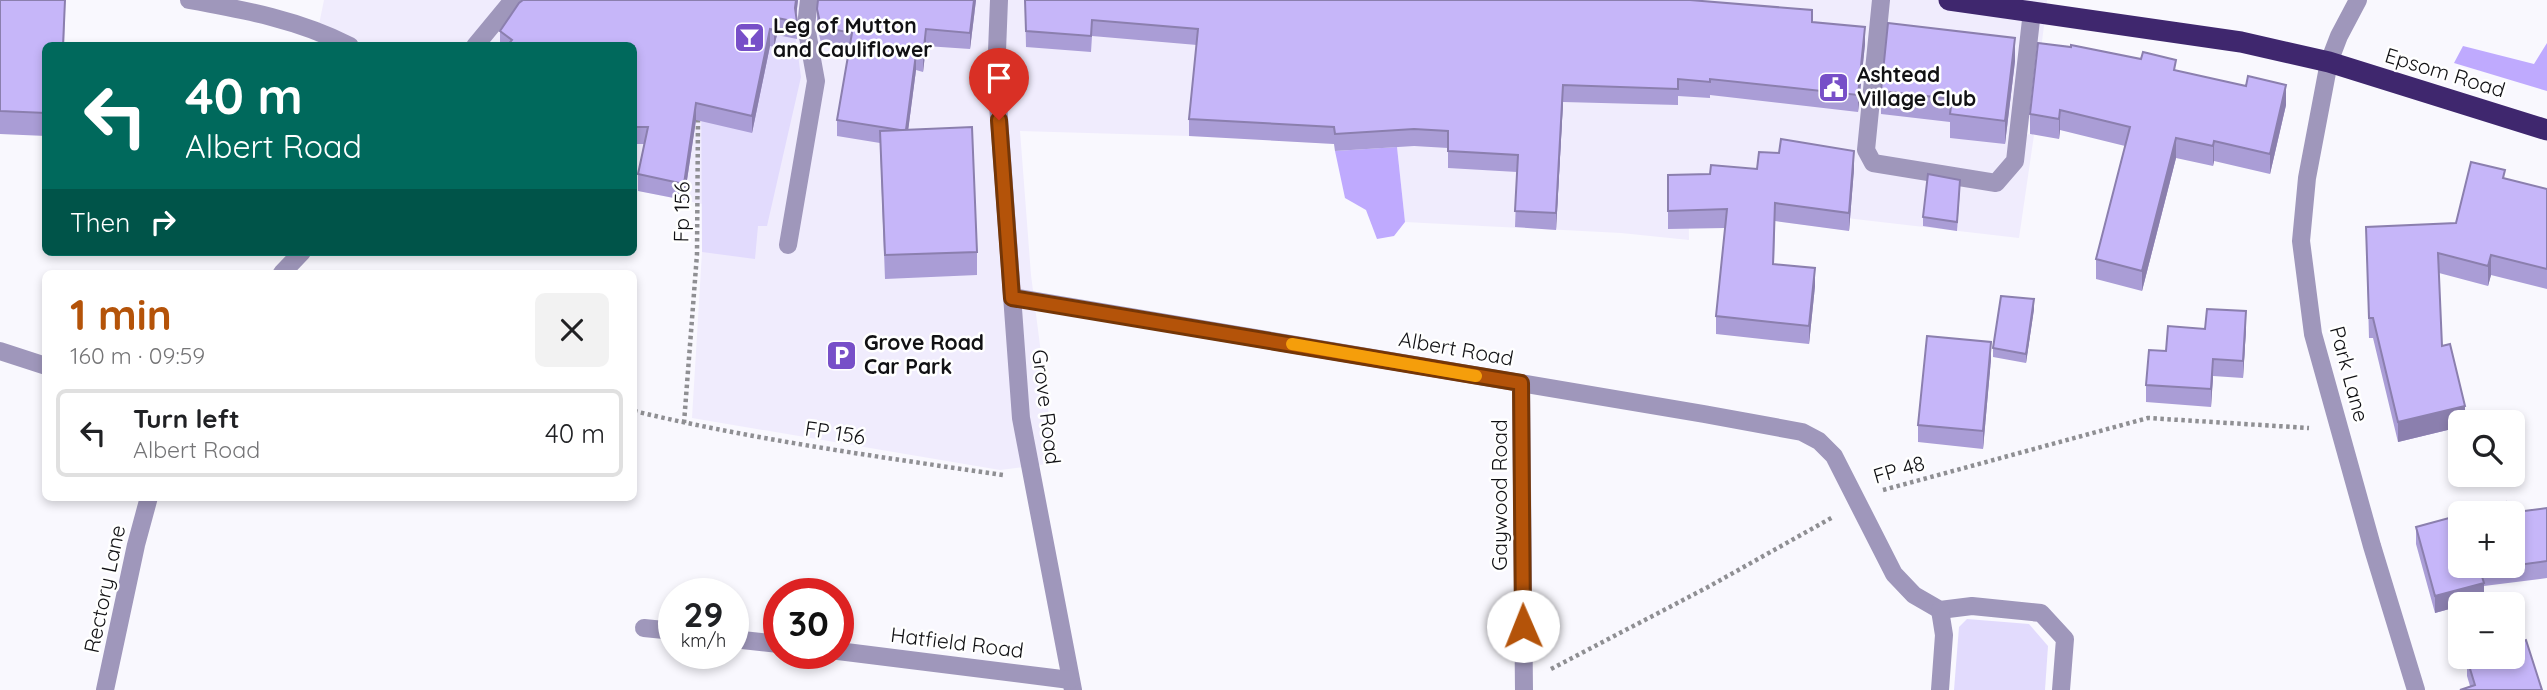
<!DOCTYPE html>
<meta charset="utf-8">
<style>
:root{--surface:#fff;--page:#f2f2f2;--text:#202124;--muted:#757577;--line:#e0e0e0;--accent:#b45309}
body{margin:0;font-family:Quicksand,sans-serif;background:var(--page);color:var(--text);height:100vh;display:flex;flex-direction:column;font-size:26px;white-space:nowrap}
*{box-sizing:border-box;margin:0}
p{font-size:23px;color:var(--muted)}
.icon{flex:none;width:38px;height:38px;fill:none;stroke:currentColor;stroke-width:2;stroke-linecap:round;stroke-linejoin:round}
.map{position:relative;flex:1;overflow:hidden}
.side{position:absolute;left:42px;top:270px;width:595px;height:231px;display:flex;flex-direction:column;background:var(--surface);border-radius:10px;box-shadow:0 4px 10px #0003}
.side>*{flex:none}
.hud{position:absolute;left:42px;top:42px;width:595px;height:214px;border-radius:10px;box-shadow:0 4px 10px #0003;background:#00695c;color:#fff;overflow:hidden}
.tools{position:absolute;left:2448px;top:410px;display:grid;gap:14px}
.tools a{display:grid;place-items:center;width:77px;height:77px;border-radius:10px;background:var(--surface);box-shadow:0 4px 10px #0003;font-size:35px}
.speed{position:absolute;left:658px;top:578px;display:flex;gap:14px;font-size:35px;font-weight:700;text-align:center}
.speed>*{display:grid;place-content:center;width:91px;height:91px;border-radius:50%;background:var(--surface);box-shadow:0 4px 10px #0003;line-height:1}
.speed small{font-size:18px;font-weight:400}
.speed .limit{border:10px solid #d22;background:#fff;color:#111}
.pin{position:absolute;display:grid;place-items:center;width:60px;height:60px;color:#fff;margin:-72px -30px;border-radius:50% 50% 50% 0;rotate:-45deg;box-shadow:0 0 7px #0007}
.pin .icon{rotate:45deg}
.me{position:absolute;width:77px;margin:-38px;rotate:359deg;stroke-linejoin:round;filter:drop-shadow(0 0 5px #0008)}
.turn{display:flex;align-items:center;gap:24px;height:147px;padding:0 28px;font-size:32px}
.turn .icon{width:91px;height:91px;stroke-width:2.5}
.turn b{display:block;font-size:49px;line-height:60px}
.then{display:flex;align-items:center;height:66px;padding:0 28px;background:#0003;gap:14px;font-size:26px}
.round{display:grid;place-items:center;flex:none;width:74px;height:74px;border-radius:10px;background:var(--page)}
.overview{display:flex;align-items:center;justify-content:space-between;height:119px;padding:0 28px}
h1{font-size:42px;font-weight:700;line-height:52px;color:var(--accent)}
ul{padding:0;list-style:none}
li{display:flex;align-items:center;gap:21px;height:88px;margin:0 14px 10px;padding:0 14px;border:4px solid var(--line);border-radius:10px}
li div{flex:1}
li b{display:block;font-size:26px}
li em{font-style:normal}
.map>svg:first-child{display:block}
.built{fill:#f0ecfd}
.green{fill:#e2dbfd}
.forest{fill:#bfaafe}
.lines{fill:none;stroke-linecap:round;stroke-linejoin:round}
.path{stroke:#8f8f93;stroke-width:4.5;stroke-dasharray:3.5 3.5;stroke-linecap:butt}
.lane{stroke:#9f97bb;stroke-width:18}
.street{stroke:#9f97bb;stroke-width:18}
.highway{stroke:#3f276e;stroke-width:21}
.wall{fill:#aa9dd6}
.shaded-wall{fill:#8b7fae}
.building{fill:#c6b6f9;stroke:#8b7fae;stroke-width:2}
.route-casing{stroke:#753606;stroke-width:18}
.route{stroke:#b45309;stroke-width:12}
.slow{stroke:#f59e0b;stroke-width:12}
.labels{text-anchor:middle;stroke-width:5;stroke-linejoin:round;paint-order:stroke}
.poi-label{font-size:21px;font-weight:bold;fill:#111114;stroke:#fff;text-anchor:start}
.street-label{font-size:21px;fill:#111114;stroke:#fff}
</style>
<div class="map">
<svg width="2547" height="690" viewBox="0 0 2547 690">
<rect width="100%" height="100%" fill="#f9f8fe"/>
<path class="built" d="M324,0H2047L2039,67L2027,134L2034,135L2019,238L1846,218L1844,230L1775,221L1777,190L1688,185L1689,240L1621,233L1405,222L1397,147L1335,151L1334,144L1223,137L1020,131L1031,275L1055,463L1000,470L692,418L702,252V204L634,190V46H320L315,44Z"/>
<g class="green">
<path d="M785,0L794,26L801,77L767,226H758L755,259L702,252L701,81Z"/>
<path d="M1967,619L2029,624L2048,646L2045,690H1954L1959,627Z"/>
</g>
<g class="forest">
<path d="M2547,43V91L2454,63L2463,46L2534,64Z"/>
<path d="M1397,147L1405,222L1394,236L1377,239L1366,210L1345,198L1335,151Z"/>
</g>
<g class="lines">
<g class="path">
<path d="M634,411C755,440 880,457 1003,475"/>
<path d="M684,423L697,254L698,117"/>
<path d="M1883,490L2148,418L2309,428"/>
<path d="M1551,669L1708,587L1833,517"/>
</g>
<g class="lane">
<path d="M189,0C245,10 299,20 350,46"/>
<path d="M1881,0L1866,150L1873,163L1996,183L2015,161L2032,11"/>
<path d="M788,245L816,81L806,26L809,0"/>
</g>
<g class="street">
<path d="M999,0L996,77L1021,418L1073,690"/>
<path d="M2358,0L2339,36L2329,62L2307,178L2301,241L2313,334L2372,546L2416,690"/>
<path d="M475,46L513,0"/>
<path d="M282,273L302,252"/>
<path d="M1012,297L1704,414L1802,432L1819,441L1834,456L1894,574L1914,595L1940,610L1972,606L2041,613L2065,639L2061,690"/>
<path d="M0,351L46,366"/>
<path d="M1521,383L1524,690"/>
<path d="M644,628L674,631"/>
<path d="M733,639L779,644"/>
<path d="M838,651L1070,680"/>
<path d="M105,690L136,545L149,497"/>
<path d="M1940,690L1944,635L1940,610"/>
</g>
<path class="highway" d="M1949,0L2241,42L2329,62L2547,130"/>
</g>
<g class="wall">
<path d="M0,0H65L64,46H46V136L0,134Z"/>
<path d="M523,0H798L796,16L797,39L777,35L774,47L770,46L752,133L696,120L684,200L638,191V174L644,144H634V46H500V31Z"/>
<path d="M976,0L970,49L926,46L923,72L916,70L908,130L977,252V275L885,279L880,143L837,136V120L849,49L821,43L817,26V9Z"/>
<path d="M1025,0H1690L1812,22L1865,44L1858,112L1710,95V98L1678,96V105L1563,102L1556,230L1515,227L1517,172L1448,168V148L1414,146L1335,151L1334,144L1189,136V119L1197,45L1092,36L1091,52L1026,47Z"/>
<path d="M2015,61L2005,144L1950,138V122L1881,114V91Z"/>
<path d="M2176,70L2286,105L2270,174L2214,161L2213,166L2176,158L2142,291L2096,279V259L2125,146L2060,130L2059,139L2030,134V114Z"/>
<path d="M1757,169H1854L1849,231L1775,221L1774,264L1815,286L1809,344L1716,334V316L1725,228L1668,229V175L1710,174Z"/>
<path d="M2505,179L2547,189V289L2491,275L2488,286L2439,273L2442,346L2465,422H2460V427L2398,442L2373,338H2369L2366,227L2456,223Z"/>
<path d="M1960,189L1957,231L1923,226V217Z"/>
<path d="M2034,309L2026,363L1993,357V348Z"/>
<path d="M2205,329H2246L2243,378L2213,376L2211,407L2146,402V385L2166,351Z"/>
<path d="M1991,359L1983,449L1918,442V425Z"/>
<path d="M2547,508V578L2484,586V600L2470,604H2460V606L2435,613L2416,544V527Z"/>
<path d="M2467,659L2542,690L2470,686L2467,676Z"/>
</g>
<g class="shaded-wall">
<path d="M796,0H798L795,25V8Z"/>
<path d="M974,0H976L970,49V33Z"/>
<path d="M777,18V35L774,47V30Z"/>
<path d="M1865,27V44L1858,112V95Z"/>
<path d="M770,29V46L752,133V116Z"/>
<path d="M926,29V46L923,72V56Z"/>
<path d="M2015,38V61L2005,144V121Z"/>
<path d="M916,54V70L906,147V131Z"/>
<path d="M1563,85V102L1556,230V213Z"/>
<path d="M2286,85V105L2270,174V154Z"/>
<path d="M696,103V120L684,200V184Z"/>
<path d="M2060,110V130L2059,139V119Z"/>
<path d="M2176,138V158L2142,291V271Z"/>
<path d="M2214,141V161L2213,166V146Z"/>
<path d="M1854,151V169L1849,231V213Z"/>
<path d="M2491,255V275L2488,286V266Z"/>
<path d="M1815,268V286L1809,344V326Z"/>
<path d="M2034,299V309L2026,363V354Z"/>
<path d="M2246,311V329L2243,378V361Z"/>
<path d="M1991,342V359L1983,449V431Z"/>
<path d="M2213,359V376L2211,407V389Z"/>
<path d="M2465,406V422H2460V427L2398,442V422Z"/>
<path d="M2484,583V600L2470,604H2460V606L2435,613V596Z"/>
</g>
<g class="building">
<path d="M0,0H65L63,46H46V113L0,111Z"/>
<path d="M523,0H796L795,8L797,22L777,18L774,30L770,29L752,116L696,103L684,184L638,174L648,127H634V46H507L512,40L500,31L519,3Z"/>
<path d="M818,0H974L970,33L926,29L923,56L916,54L906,130H900L837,120L852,33L821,27L817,9Z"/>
<path d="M1025,0H1690L1812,10V22L1865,27L1858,95L1710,79V82L1678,79V89L1563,85L1556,213L1515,211L1518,155L1448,151V131L1414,129L1335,134L1334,127L1189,119L1198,29L1092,20L1091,36L1026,31Z"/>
<path d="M1888,23L2015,38L2005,121L1950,114L1952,99L1881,91Z"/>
<path d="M2038,43L2071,47V45L2141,59L2143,52L2176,60L2174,70L2246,86L2248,76L2286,85L2270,154L2214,141L2213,146L2176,138L2142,271L2096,259L2130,127L2060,110L2059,119L2030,114Z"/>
<path d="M972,127L977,252L885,255L880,131Z"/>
<path d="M1781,139L1854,151L1849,213L1775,203L1773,264L1815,268L1809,326L1716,316L1727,209L1668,211V175L1710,174L1711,165L1757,169L1759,152L1779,153Z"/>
<path d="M2471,162L2505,170L2503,178L2547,189V269L2491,255L2488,266L2438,253L2442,346L2450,344L2465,406L2398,422L2373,318H2369L2366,227L2456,223Z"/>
<path d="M1928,174L1960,180L1957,222L1923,217Z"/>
<path d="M2001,296L2034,299L2026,354L1993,348Z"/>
<path d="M2207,309L2246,311L2243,361L2213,359L2211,389L2146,385L2149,350L2166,351L2168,326L2205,329Z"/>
<path d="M1927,336L1991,342L1983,431L1918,425Z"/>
<path d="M2506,502L2509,513L2547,508V561L2480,570L2484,583L2435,596L2416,527L2460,515V565H2513V513H2468Z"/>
<path d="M2526,640L2542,690H2460L2475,685L2467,659L2475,656H2513V645Z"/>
</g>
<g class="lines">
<defs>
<path id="route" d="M999,120L1012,298L1521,383L1523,626"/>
</defs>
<use href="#route" class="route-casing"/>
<use href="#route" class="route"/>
<path class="slow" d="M1292,344L1476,376"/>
</g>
<defs>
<symbol id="bar-square" viewBox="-11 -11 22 22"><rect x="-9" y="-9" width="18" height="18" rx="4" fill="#774fc8" stroke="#fff"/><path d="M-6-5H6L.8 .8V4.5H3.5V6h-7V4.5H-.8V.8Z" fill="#fff"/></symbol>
<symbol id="civic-square" viewBox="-11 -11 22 22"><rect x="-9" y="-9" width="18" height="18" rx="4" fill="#774fc8" stroke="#fff"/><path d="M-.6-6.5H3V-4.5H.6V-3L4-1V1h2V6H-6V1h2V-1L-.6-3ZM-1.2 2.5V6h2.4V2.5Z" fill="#fff"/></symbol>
<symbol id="parking-square" viewBox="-11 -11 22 22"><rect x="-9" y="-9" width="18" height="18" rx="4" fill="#774fc8" stroke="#fff"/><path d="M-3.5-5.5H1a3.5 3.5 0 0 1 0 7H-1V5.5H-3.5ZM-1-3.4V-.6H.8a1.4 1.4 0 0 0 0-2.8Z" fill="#fff"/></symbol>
</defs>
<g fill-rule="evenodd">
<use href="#bar-square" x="732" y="20" width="35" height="35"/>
<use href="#civic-square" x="1816" y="70" width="35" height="35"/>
<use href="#parking-square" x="824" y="338" width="35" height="35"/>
</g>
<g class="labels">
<g class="poi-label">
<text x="773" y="33">Leg of Mutton<tspan x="773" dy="24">and Cauliflower</tspan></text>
<text x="1857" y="82">Ashtead<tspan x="1857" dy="24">Village Club</tspan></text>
<text x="864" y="350">Grove Road<tspan x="864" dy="24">Car Park</tspan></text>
</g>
<g class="street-label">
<text transform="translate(2445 73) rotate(17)" y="7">Epsom Road</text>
<text transform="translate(682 212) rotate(-89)" y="7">Fp 156</text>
<text transform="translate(1456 349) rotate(10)" y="7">Albert Road</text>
<text transform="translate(2349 374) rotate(75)" y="7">Park Lane</text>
<text transform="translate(1046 407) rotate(83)" y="7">Grove Road</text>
<text transform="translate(835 433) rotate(9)" y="7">FP 156</text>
<text transform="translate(1899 470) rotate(-16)" y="7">FP 48</text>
<text transform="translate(1500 495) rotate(-90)" y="7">Gaywood Road</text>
<text transform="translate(105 589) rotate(-78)" y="7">Rectory Lane</text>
<text transform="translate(957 643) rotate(7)" y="7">Hatfield Road</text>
</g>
</g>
</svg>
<div class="tools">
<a><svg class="icon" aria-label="search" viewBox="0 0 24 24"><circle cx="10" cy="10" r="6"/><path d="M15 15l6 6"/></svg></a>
<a>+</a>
<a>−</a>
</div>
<div class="speed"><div>29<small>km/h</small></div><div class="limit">30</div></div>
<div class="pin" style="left:999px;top:120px;background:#d93025"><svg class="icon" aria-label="arrive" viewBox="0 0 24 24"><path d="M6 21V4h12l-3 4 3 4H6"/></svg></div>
<svg class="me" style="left:1523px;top:626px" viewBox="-20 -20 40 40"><circle r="19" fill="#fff"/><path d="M0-13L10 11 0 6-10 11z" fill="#b45309"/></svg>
<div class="hud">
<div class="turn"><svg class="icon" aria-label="left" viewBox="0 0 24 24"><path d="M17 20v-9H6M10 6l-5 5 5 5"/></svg><div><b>40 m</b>Albert Road</div></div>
<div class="then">Then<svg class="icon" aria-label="right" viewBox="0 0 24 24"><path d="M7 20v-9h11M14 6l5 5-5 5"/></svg></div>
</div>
<section class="side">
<div class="overview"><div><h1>1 min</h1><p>160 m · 09:59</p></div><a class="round"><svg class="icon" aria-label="close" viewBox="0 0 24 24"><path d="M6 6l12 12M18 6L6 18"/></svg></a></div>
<ul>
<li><svg class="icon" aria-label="left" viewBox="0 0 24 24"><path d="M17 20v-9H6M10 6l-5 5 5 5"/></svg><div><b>Turn left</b><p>Albert Road</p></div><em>40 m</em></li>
</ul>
</section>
</div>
